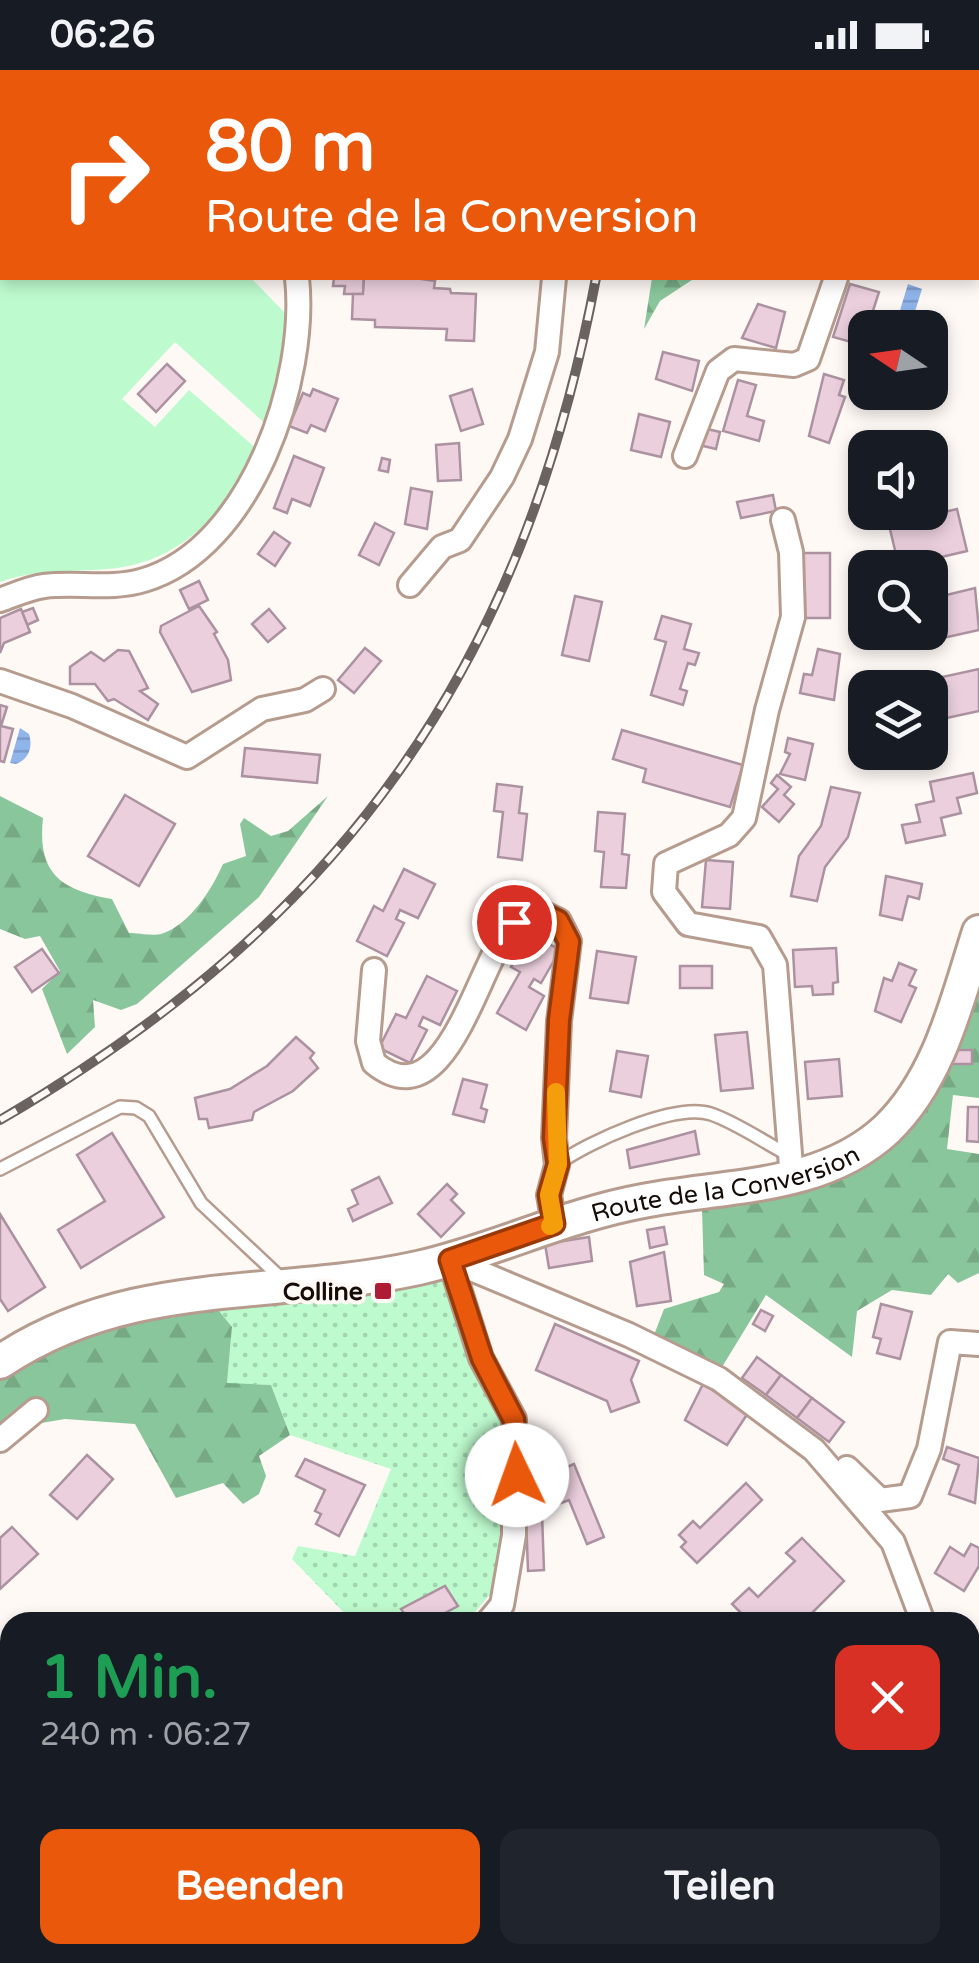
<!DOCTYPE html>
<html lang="de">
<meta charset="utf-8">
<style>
:root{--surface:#171b24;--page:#20242c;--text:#f1f3f6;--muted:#9ea1a6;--accent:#ea580c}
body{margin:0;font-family:"Varela Round",sans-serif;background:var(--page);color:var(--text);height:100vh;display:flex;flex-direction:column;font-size:38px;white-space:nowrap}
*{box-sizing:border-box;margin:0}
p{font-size:32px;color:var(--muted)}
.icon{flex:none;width:55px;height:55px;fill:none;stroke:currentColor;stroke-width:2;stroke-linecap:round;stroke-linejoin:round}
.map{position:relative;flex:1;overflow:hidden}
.drawer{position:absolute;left:0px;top:1542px;width:980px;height:352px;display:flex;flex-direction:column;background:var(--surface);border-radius:30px 30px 0 0;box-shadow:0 5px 15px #0003}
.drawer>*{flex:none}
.hud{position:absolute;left:0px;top:0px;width:980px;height:210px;box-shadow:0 5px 15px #0003;background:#ea580c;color:#fff;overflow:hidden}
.needle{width:65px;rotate:283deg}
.controls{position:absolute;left:848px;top:240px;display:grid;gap:20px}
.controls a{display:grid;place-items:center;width:100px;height:100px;border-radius:20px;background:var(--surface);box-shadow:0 5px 15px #0003;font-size:50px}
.pin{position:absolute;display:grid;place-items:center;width:85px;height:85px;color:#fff;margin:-42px;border:5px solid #fff;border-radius:50%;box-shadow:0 2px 10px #0007}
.me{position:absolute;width:110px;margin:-55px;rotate:357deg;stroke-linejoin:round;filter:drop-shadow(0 0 8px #0008)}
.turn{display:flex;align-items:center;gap:35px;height:210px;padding:0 40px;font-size:45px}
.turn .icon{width:130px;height:130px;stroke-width:2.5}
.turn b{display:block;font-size:70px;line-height:85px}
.round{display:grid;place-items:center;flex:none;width:105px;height:105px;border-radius:20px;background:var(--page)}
.overview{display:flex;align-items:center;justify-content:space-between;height:170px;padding:0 40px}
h1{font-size:60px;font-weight:700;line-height:75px;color:#1e9e55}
.cta{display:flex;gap:20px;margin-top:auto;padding:20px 40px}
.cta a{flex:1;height:115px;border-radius:20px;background:var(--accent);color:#fff;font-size:40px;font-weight:700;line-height:115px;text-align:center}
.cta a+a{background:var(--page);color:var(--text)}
.status{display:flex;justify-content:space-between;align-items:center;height:70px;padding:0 50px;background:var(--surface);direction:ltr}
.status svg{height:28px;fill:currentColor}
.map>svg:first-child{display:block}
.grass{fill:url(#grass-dots)}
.forest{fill:url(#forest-firs)}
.green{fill:#bdfacd}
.water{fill:url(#water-rules)}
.building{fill:#ebcfdd;stroke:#ac92a0;stroke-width:2.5}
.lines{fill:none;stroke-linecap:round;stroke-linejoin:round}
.lane-casing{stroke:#b69c8e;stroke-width:16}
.street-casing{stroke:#b69c8e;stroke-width:28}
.secondary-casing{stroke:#b69c8e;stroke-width:38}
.lane{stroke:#fff;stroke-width:11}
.street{stroke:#fff;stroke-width:22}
.secondary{stroke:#fff;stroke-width:32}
.rail-casing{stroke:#6b635f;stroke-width:10}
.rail{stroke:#fff9f6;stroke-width:6;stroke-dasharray:19;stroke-linecap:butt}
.route-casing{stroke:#983908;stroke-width:25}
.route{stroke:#ea580c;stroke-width:18}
.slow{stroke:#f59e0b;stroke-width:18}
.poi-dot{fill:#af1b34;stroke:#fff9f6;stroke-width:4}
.labels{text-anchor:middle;stroke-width:8;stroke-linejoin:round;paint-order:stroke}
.street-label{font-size:25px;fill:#150c07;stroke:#fff9f6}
.poi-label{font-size:25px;font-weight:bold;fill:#150c07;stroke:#fff9f6;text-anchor:end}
</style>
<div class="status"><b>06:26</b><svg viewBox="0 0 49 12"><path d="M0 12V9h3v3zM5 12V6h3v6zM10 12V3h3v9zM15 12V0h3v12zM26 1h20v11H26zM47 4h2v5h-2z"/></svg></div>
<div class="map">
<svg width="979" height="1893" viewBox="0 0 979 1893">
<defs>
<pattern id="grass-dots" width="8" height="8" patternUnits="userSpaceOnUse" patternTransform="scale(2.5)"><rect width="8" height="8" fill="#bdfacd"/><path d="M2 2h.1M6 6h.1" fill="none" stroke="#a2d5af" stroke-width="1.8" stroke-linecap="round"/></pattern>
<pattern id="forest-firs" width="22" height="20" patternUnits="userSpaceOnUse" patternTransform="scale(2.5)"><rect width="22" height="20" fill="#8ac69b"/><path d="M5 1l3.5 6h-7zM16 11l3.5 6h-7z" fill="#76a984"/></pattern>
<pattern id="water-rules" width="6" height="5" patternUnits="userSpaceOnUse" patternTransform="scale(2.5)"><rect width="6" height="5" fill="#90b5eb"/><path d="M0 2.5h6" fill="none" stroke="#7b9ac8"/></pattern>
</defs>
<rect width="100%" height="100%" fill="#fff9f6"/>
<path class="grass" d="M444,1210L505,1359L502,1484L494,1520L466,1552H353L292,1489L298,1476L355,1486L391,1399L290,1365L271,1315L227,1314L232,1257L215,1236L402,1220Z"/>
<g class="forest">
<rect x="686" y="0" width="167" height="2"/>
<path d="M652,208H695L660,231L644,259Z"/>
<path d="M0,726L43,748C37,804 61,820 112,829L129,863C138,863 152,866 161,864C190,855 212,819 223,794L246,786L240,754L244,748L271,766L288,761L328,726L259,827L137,934L121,940L93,930L95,957L67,984L42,919L60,901L40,866L25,869L0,859Z"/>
<path d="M979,909V1028L953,1025L947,1079L979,1084V1203L958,1213L948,1204L931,1225L892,1220L857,1241L852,1287L766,1225L722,1297L654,1265L664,1239L719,1222L724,1214L704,1205L702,1140L777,1127L869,1089Z"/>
<path d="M215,1236L232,1257L227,1313L271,1315L290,1365L259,1386L266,1406L259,1424L243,1434L223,1413L176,1428L135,1354L65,1349L0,1360V1311C66,1263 135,1246 215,1236Z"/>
</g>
<path class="green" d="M0,0H196L2,2V208H251L287,245H293L269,357L175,272L122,329L155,357L189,320L258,380C227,441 180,494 107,499C70,502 36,499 0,512Z"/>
<g class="water">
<path d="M908,214L922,219L912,251L898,247Z"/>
<path d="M20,658L29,664C33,677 29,689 16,694L10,693Z"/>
</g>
<g class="building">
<path d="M461,0H558L460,2Z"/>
<path d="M334,208H364L363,224H344L345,216H333Z"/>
<path d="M364,208H415L435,211L434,218L450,219L451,223L476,224L474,271L446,270L447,259L375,257V250L352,249L353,224H363Z"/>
<path d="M850,214L879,222L862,275L833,267Z"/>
<path d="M758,234L785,242L776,278L742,268Z"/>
<path d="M663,282L699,291L692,321L656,309Z"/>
<path d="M167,294L185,311L156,342L138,324Z"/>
<path d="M824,304L844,310L839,325L845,327L829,373L809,366Z"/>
<path d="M738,310L756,315L747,346L764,351L759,371L723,361Z"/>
<path d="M313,319L338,329L325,361L311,355L307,363L289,356L303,323L310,326Z"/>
<path d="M472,319L483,354L461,361L450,326Z"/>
<path d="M639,344L670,352L661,387L631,380Z"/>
<path d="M703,358L720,362L716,379L699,375Z"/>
<path d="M459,373L461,410L438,411L436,375Z"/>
<path d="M294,386L324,398L310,436L292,429L287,443L274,438Z"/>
<path d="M382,388L390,390L388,402L379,400Z"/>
<path d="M411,418L432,422L427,459L405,454Z"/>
<path d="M773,425L776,441L741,448L737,432Z"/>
<path d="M957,439L967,481L899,497L889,455Z"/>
<path d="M375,453L394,463L379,495L359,485Z"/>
<path d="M274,462L290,473L275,496L258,484Z"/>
<rect x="801" y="483" width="29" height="65"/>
<path d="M199,511L208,530L189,539L180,520Z"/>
<path d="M975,518L979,560L916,574L913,562H930V529Z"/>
<path d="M575,526L602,532L589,591L562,585Z"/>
<path d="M199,536L217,562L214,564L228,590L231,610L192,622L160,562L161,556Z"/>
<path d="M33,538L38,550L27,555L22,542Z"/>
<path d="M21,539L30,562L4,573L0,583V548Z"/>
<path d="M269,539L285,558L268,572L252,554Z"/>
<path d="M662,546L691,554L684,579L699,583L695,595L688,593L680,619L687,621L683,635L651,625L666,572L655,569Z"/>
<path d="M365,578L381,591L354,623L338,610Z"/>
<path d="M818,579L840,584L834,630L800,623L804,604L812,605Z"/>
<path d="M118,580L129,581L148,618L140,621L158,634L148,650L114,629L108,631L95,614H70V597L91,582L104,591Z"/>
<path d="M979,599V641L933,651L930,618L924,611Z"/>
<path d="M0,635L7,637L1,656L13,659L4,692L0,691Z"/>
<path d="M622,660L743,695L730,737L643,712L646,699L613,689Z"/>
<path d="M788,668L813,674L805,710L780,704L790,684L785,682Z"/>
<path d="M245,678L320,685L317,713L242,706Z"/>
<path d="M973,703L977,723L957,728L961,743L941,748L945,765L906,773L902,755L920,752L916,735L934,731L930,712Z"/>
<path d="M777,705L791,717L784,725L794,734L779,752L762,737L778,719L771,713Z"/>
<path d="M497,714L522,717L519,743L527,744L522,790L498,787L503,742L494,741Z"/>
<path d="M831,717L860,723L848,767L825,797L817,831L791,826L799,786L821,756Z"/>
<path d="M125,725L175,754L139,816L88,786Z"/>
<path d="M598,742L625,744L622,784L629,785L626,818L601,817L604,782L595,781Z"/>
<path d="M706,790L733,792L730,839L702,837Z"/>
<path d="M404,799L435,814L418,848L400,840L396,849L404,853L387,886L357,871L374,836L383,841Z"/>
<path d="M886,806L922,814L919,829L908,826L902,850L880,845Z"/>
<path d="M529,863L560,880L541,913L534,909L529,917L544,926L526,960L497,943L520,902L511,897Z"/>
<path d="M836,878L838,912L833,913V924L813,925L812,916L795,917L793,880Z"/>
<path d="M42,879L59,903L32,922L15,897Z"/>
<path d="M597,881L636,887L628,933L590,928Z"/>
<path d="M899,893L916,900L909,915L916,918L901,952L875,941L884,908L892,911Z"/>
<rect x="680" y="896" width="32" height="22"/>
<path d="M427,906L457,921L440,955L423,947L419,956L427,960L410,993L379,978L396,944L406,948Z"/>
<path d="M747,962L753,1018L721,1021L715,965Z"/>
<path d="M296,967L314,983L310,988L318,998L293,1021L254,1042L252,1050L209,1058L207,1049H199L195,1028L230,1019L267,996Z"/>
<path d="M949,980H972V994H948Z"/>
<path d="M617,981L648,986L641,1027L610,1021Z"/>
<path d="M839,989L842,1026L808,1029L805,992Z"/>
<path d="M463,1009L487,1015L481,1038L487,1040L484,1052L453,1044Z"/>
<path d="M968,1037H979V1072L967,1071Z"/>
<path d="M695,1061L699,1084L630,1098L627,1080Z"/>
<path d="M112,1063L164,1147L81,1198L58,1160L105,1131L77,1085Z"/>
<path d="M379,1107L392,1133L353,1151L348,1139L358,1134L352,1120Z"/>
<path d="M447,1114L457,1124L451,1130L464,1143L441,1167L418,1144Z"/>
<path d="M0,1144L45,1217L8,1241L0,1229Z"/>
<path d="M664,1157L667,1174L650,1178L647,1160Z"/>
<path d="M589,1167L592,1191L549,1198L545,1174Z"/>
<path d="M664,1182L671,1231L637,1236L630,1192Z"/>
<path d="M881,1234L912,1242L900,1289L877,1283L881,1269L873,1267Z"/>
<path d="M761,1240L773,1246L765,1261L753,1254Z"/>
<path d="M555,1254L639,1291L631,1310L639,1332L611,1342L607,1331L536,1300Z"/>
<path d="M757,1287L781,1305L766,1325L742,1308Z"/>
<path d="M781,1305L812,1328L797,1348L766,1325Z"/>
<path d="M703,1314L748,1343L727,1375L685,1350Z"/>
<path d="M812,1328L844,1352L829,1372L797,1348Z"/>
<path d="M947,1377L979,1388L975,1433L949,1424L959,1395L943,1389Z"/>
<path d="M87,1385L113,1409L77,1449L50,1425Z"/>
<path d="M305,1389L365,1415L339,1466L316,1454L321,1444L315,1441L325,1420L296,1406Z"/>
<path d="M574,1394L604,1467L587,1474L569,1430L548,1438L537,1410Z"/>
<path d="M746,1413L762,1430L697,1493L681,1477L686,1472L679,1465L693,1451L700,1458Z"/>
<path d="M542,1444L544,1500L528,1501L526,1445Z"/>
<path d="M12,1457L38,1484L0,1519V1468Z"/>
<path d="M802,1468L844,1511L803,1552H750L732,1534L749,1518L758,1527L795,1491L786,1483Z"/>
<path d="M971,1474L979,1478V1496L964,1521L935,1503L950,1477L964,1486Z"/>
<path d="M445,1516L458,1536L428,1552H410L401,1539Z"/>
<path d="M978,1615L979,1616V1660L970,1657V1635Z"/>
<path d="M7,1667L10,1705L0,1711V1671Z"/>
<path d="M979,1732V1801L976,1803L970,1802V1758L974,1759Z"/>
<path d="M49,1885H62L65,1892L80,1885L84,1893H33Z"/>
<path d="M172,1885H227L219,1893H180Z"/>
<path d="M488,1885H514L506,1893H495Z"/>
<path d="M734,1885H751L760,1893H717L708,1886Z"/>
</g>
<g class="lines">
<defs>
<g id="lane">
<path d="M558,1094C586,1073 675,1032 711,1044C737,1053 762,1071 787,1084"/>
<path d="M0,1099L120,1037L136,1038L149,1046L201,1133L284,1211"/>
</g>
<g id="street">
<path d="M261,0L262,2"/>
<path d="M596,2V0"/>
<path d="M978,32L979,33"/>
<path d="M685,386L718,301L734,289L794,295L808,289L836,208"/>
<path d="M783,450L791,482L793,547L767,640L744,748L729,765L666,794L664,822L688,854L759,867L775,895L792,1109"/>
<path d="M410,515L442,477L460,470L502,407L520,369L547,282L554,208"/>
<path d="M0,530C14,525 29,518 44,516C76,512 112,520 144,510C252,478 308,308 297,208"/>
<path d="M0,611L72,636L187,687L262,639L305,630L323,619"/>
<path d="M374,900L368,971L374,993C450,1055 479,881 516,851C521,846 530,843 536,840L559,851L569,871L559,951L554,1068L557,1095L549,1125L554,1155"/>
<path d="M450,1190L629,1265L719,1309L814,1380L893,1472L923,1552"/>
<path d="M450,1190L481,1288L514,1349V1465L502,1535L488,1552"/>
<path d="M0,1370L36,1340"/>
<path d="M847,1398L880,1430L910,1426L929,1379L950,1272L979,1274"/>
<path d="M891,1893L895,1885"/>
</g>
<g id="secondary">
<path id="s1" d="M0,1292C132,1204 272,1230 418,1198C494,1181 566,1145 643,1131C724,1115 822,1120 887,1059C940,1008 957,930 979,862"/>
</g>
</defs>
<use href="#lane" class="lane-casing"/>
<use href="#street" class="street-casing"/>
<use href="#secondary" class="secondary-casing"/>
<use href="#lane" class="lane"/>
<use href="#street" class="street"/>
<use href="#secondary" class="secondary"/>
<defs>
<g id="rail">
<path d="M630,2L631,0"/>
<path d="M0,1050C344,850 522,599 596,208"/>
</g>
</defs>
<use href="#rail" class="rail-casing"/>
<use href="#rail" class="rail"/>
</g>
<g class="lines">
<defs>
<path id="route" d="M514,852L536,840L558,851L569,872L559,950L554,1068L558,1094L549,1125L554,1154L450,1190L482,1288L514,1350L517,1405"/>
</defs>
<use href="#route" class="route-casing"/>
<use href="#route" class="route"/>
<path class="slow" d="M550,1156L554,1154L549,1125L558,1094L556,1022"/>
</g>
<rect class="poi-dot" x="373" y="1211" width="20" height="20" rx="5"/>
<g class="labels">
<g class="street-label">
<text dy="9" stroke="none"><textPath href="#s1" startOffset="752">Route de la Conversion</textPath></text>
</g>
<g class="poi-label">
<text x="363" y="1230">Colline</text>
</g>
</g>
</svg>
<div class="controls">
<a><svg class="needle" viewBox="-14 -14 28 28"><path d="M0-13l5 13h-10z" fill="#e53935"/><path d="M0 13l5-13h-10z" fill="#9ea1a6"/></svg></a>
<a><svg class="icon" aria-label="sound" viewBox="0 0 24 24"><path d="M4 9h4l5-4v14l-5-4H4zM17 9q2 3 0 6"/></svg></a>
<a><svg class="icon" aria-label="search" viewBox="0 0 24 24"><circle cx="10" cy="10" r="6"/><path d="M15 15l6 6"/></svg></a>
<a><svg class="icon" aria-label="layers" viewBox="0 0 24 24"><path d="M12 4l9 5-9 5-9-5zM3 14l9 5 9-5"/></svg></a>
</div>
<div class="pin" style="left:514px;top:852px;background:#d93025"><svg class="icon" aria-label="arrive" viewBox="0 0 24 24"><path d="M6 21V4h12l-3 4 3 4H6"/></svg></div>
<svg class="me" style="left:517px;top:1405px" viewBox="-20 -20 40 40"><circle r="19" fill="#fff"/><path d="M0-13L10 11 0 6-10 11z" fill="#ea580c"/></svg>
<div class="hud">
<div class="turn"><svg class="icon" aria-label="right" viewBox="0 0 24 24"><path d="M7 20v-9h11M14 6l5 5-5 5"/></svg><div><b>80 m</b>Route de la Conversion</div></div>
</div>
<section class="drawer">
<div class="overview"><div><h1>1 Min.</h1><p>240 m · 06:27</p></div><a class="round" style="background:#d93025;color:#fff"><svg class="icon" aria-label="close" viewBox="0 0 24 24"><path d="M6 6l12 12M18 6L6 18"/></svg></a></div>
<div class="cta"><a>Beenden</a><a>Teilen</a></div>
</section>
</div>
